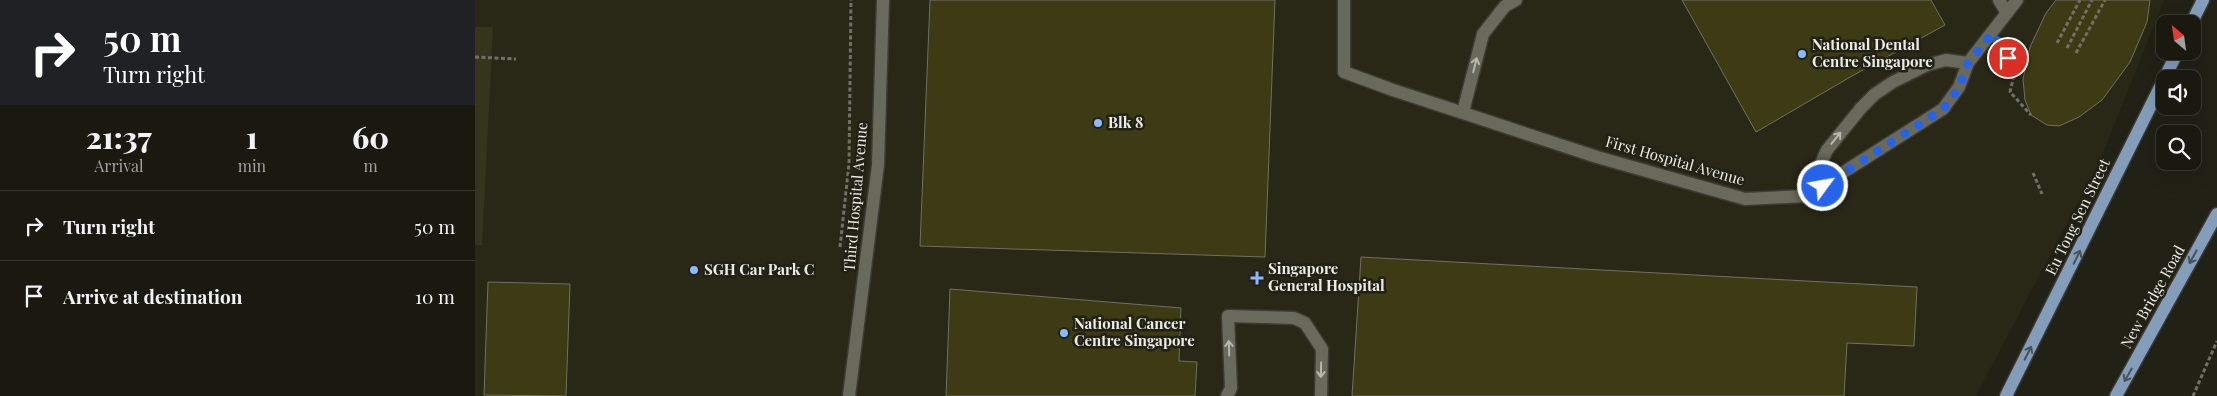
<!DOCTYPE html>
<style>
:root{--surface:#191910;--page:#26261e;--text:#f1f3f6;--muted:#9fa09f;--line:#373830}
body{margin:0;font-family:"Playfair Display",serif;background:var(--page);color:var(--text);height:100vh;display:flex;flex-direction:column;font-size:19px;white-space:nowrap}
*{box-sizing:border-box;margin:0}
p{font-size:16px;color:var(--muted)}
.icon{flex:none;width:28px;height:28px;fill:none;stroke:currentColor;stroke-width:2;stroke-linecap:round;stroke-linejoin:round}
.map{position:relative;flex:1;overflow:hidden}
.panel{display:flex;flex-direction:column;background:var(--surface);width:475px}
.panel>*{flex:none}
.hud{background:#202124;color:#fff;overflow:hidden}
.needle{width:32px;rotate:331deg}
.fabs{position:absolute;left:1681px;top:15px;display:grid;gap:10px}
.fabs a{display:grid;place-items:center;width:45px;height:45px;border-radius:10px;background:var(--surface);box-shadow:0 5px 20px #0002,0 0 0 1px var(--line);font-size:25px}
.pin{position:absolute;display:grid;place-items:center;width:42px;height:42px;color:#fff;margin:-21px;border:2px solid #fff;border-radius:50%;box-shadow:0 1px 5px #0007}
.me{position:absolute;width:55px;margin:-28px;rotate:58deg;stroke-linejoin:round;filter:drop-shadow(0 0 4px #0008)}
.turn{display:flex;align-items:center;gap:18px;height:105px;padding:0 20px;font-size:22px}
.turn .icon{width:65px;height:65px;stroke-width:2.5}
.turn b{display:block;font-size:35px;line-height:42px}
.eta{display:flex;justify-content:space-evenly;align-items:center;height:85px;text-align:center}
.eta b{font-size:30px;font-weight:800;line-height:35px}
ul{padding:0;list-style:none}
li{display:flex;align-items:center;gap:15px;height:70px;padding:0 20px;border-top:1px solid var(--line)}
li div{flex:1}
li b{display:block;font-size:19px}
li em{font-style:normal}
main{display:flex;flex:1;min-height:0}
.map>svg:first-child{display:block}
.built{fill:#292817}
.green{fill:#35341d}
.building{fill:#3c3b14;stroke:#707063}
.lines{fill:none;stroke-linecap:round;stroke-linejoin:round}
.lane-casing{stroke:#3c3c35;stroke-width:15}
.street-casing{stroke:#3c3c35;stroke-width:15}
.primary-casing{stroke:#3c3c35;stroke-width:15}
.path{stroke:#707066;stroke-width:3;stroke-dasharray:4 2.5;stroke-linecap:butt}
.lane{stroke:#69695c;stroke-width:12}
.street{stroke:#69695c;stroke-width:12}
.primary{stroke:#839dbb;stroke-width:12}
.oneway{stroke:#b8b8ae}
.oneway2{stroke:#485358}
.route{stroke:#2563eb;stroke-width:9;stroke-dasharray:0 16.2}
.poi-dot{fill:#8abafc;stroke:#212116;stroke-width:2}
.labels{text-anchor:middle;stroke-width:5;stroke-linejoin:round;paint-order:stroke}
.poi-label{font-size:15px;font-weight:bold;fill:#ecece5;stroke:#212116;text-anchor:start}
.street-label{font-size:15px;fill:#ecece5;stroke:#212116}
</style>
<main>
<section class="panel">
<div class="hud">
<div class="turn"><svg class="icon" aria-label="right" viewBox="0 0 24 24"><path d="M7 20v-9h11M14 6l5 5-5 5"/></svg><div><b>50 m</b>Turn right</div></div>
</div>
<div class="eta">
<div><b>21:37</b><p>Arrival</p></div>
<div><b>1</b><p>min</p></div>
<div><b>60</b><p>m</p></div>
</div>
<ul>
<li><svg class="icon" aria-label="right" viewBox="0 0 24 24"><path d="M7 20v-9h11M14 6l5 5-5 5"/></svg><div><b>Turn right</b></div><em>50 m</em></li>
<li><svg class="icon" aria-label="arrive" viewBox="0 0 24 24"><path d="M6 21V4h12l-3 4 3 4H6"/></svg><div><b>Arrive at destination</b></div><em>10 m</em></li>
</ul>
</section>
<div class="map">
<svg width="1742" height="396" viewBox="0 0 1742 396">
<rect width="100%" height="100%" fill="#212116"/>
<path class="built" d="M0,0H1689L1625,160L1501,396H0Z"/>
<path class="green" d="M0,27H18L7,245H0Z"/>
<g class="building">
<path d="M455,0H800L790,257L445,246Z"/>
<path d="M1207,0H1456L1470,25L1377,76L1281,132Z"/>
<path d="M1581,0H1675L1672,22L1655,62L1627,100L1604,117L1584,126L1572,125L1556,115L1550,100L1548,79L1555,47L1571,13Z"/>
<path d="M886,257L1442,287L1439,346L1372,343L1369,396H877Z"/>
<path d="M13,282L95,284L91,396L9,395Z"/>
<path d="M475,289L706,308L704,361L722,362L720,396H471Z"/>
</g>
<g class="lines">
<defs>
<g id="lane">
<path d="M1524,0L1532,13"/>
<path d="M869,72L918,90L1122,157L1270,199L1331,196L1468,109L1484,87L1493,63L1542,0"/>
<path d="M988,112L1008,34L1030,6L1041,0"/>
<path d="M1331,196L1352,150L1386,108L1400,94L1418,82L1452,65L1471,60L1493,63"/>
<path d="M752,396L756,388L753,316L819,318L830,323L847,349L846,396"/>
</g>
<g id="street">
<path d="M869,72V0"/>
<path d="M374,396L403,165L408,0"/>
</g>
<g id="primary">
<path d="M1716,24L1728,0"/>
<path d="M1531,396L1703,51"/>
<path d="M1641,396L1742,214"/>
</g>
</defs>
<use href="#lane" class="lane-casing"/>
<use href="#street" class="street-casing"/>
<use href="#primary" class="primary-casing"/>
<g class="path">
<path d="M1582,43L1605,0"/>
<path d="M1592,48L1617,0"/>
<path d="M1529,53L1540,71L1535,92L1556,115"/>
<path d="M1601,53L1630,0"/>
<path d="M0,57L41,59"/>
<path d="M1558,173L1567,194"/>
<path d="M365,247L374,164L376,0"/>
<path d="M1718,396L1742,341"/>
</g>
<use href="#lane" class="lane"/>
<use href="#street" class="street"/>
<use href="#primary" class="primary"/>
</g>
<defs><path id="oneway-shaft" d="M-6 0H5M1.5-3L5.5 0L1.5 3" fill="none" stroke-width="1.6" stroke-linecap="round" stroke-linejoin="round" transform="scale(1.25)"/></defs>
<g class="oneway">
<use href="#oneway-shaft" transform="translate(1000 65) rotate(-76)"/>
<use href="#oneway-shaft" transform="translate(1361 138) rotate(-51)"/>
<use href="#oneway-shaft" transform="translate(754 348) rotate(-92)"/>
<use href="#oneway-shaft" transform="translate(846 370) rotate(91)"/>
</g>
<g class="oneway2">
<use href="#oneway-shaft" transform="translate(1602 257) rotate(-64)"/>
<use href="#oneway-shaft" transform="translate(1718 257) rotate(119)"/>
<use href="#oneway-shaft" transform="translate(1553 353) rotate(-63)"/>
<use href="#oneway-shaft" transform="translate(1653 375) rotate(120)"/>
</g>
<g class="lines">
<path class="route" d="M1348,186L1468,109L1484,88L1493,63L1517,33L1533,58"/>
</g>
<g class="poi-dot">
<circle cx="1327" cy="54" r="5"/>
<circle cx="623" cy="123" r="5"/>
<circle cx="219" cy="270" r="5"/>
<path d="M779.5 270.5h5v5h5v5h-5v5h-5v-5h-5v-5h5z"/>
<circle cx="589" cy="333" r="5"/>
</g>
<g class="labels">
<g class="poi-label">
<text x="1337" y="50">National Dental<tspan x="1337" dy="17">Centre Singapore</tspan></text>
<text x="633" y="128">Blk 8</text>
<text x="793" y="274">Singapore<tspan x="793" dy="17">General Hospital</tspan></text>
<text x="229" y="275">SGH Car Park C</text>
<text x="599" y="329">National Cancer<tspan x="599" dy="17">Centre Singapore</tspan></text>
</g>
<g class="street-label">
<text transform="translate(1200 161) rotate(16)" y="5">First Hospital Avenue</text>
<text transform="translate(381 197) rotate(-85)" y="5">Third Hospital Avenue</text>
<text transform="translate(1603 217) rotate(-64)" y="5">Eu Tong Sen Street</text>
<text transform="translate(1678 297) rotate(-61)" y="5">New Bridge Road</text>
</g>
</g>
</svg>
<div class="fabs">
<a><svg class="needle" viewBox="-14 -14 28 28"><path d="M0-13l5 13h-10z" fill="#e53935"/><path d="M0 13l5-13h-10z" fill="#9fa09f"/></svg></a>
<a><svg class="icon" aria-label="sound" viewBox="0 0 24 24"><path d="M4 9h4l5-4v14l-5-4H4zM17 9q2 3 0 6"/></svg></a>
<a><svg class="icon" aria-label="search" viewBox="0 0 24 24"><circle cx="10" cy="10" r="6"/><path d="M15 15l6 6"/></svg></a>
</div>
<div class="pin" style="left:1533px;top:58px;background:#d93025"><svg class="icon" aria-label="arrive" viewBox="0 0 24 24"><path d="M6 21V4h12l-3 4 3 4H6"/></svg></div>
<svg class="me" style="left:1348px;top:186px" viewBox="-20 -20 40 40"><circle r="17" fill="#2563eb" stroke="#fff" stroke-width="3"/><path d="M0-11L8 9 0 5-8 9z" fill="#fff"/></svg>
</div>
</main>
